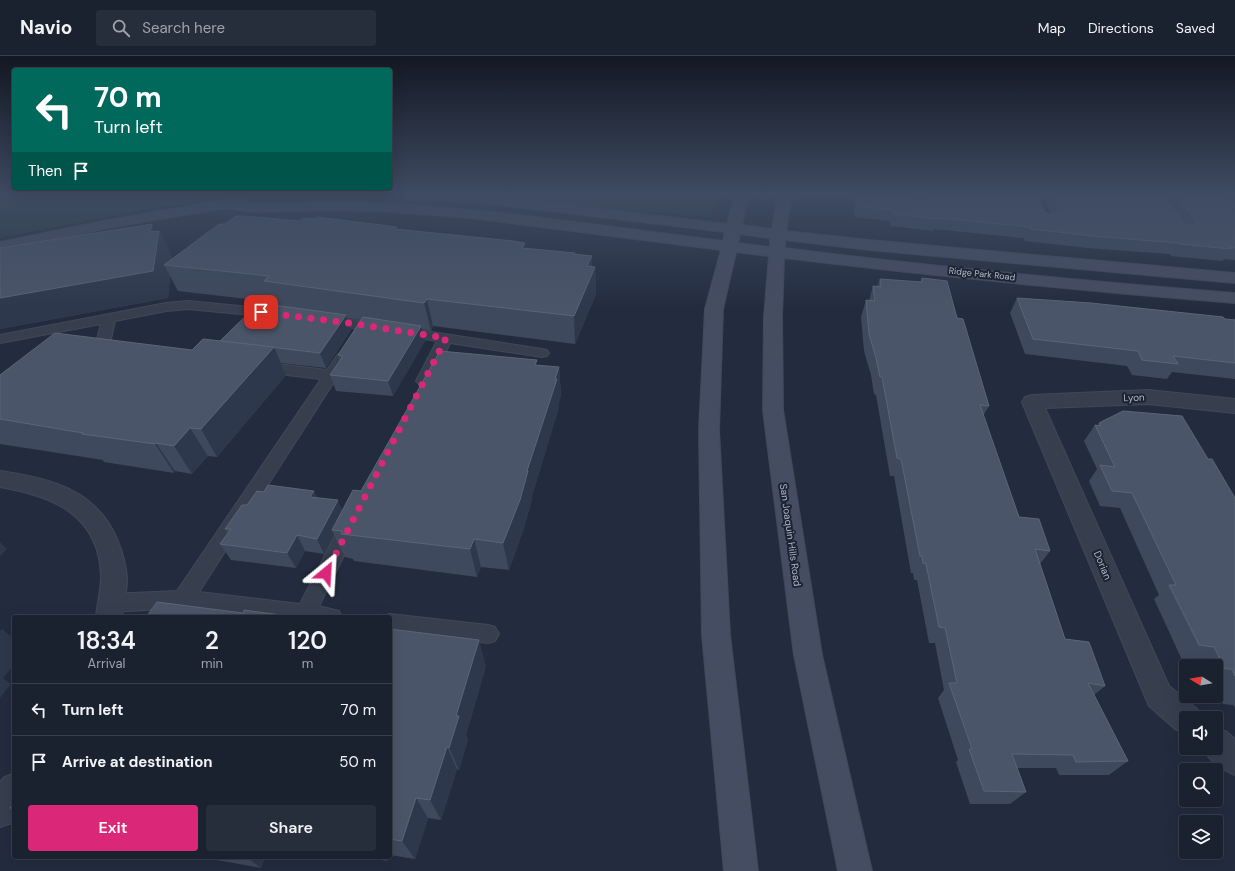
<!DOCTYPE html>
<style>
:root{--surface:#1a212f;--page:#272e3b;--text:#f1f3f6;--muted:#9fa3aa;--line:#383e4b;--accent:#db2777}
body{margin:0;font-family:"DM Sans",sans-serif;background:var(--page);color:var(--text);height:100vh;display:flex;flex-direction:column;font-size:15px;white-space:nowrap}
*{box-sizing:border-box;margin:0}
p{font-size:13px;color:var(--muted)}
.icon{flex:none;width:22px;height:22px;fill:none;stroke:currentColor;stroke-width:2;stroke-linecap:round;stroke-linejoin:round}
.map{position:relative;flex:1;overflow:hidden}
.details{position:absolute;left:12px;top:559px;width:380px;height:244px;display:flex;flex-direction:column;background:var(--surface);border-radius:4px;box-shadow:0 4px 16px #0002,0 0 0 1px var(--line)}
.details>*{flex:none}
.banner{position:absolute;left:12px;top:12px;width:380px;height:122px;border-radius:4px;box-shadow:0 4px 16px #0002,0 0 0 1px var(--line);background:#00695c;color:#fff;overflow:hidden}
.needle{width:26px;rotate:281deg}
.controls{position:absolute;left:1179px;top:603px;display:grid;gap:8px}
.controls a{display:grid;place-items:center;width:44px;height:44px;border-radius:4px;background:var(--surface);box-shadow:0 4px 16px #0002,0 0 0 1px var(--line);font-size:20px}
.pin{position:absolute;display:grid;place-items:center;width:34px;height:34px;color:#fff;margin:-17px;border-radius:8px;box-shadow:0 2px 6px #0006}
.me{position:absolute;width:44px;margin:-22px;rotate:27deg;stroke-linejoin:round;filter:drop-shadow(0 0 3px #0008)}
.turn{display:flex;align-items:center;gap:14px;height:84px;padding:0 16px;font-size:18px}
.turn .icon{width:52px;height:52px;stroke-width:2.5}
.turn b{display:block;font-size:28px;line-height:34px}
.then{display:flex;align-items:center;height:38px;padding:0 16px;background:#0003;gap:8px;font-size:15px}
.eta{display:flex;justify-content:space-evenly;align-items:center;height:68px;text-align:center}
.eta b{font-size:24px;font-weight:600;line-height:28px}
.cta{display:flex;gap:8px;margin-top:auto;padding:8px 16px}
.cta a{flex:1;height:46px;border-radius:4px;background:var(--accent);color:#fff;font-size:16px;font-weight:600;line-height:46px;text-align:center}
.cta a+a{background:var(--page);color:var(--text)}
ul{padding:0;list-style:none}
li{display:flex;align-items:center;gap:12px;height:52px;padding:0 16px;border-top:1px solid var(--line)}
li div{flex:1}
li b{display:block;font-size:15px}
li em{font-style:normal}
header{display:flex;align-items:center;gap:24px;box-sizing:border-box;height:56px;padding:0 20px;background:var(--surface);border-bottom:1px solid var(--line)}
header strong{font-size:19px}
nav{display:flex;gap:22px;margin-inline-start:auto;font-size:14px}
.search{width:280px;height:36px;background:var(--page);display:flex;align-items:center;gap:10px;box-sizing:border-box;padding:0 14px;border-radius:4px;color:var(--muted);font-size:15px}
.map>svg:first-child{display:block}
.green{fill:#253b40}
.lines{fill:none;stroke-linecap:round;stroke-linejoin:round}
.lane-casing{stroke:#404858;stroke-width:2}
.street-casing{stroke:#404858;stroke-width:2}
.secondary-casing{stroke:#404858;stroke-width:2}
.lane{fill:#373f4f;fill-rule:evenodd}
.street{fill:#373f4f;fill-rule:evenodd}
.secondary{fill:#454d62;fill-rule:evenodd}
.wall{fill:#3e495d;fill-rule:evenodd}
.shaded-wall{fill:#2e384c}
.building{fill:#4a5569;stroke:#5b6578}
.route{stroke:#db2777;stroke-width:7;stroke-dasharray:0 12.6}
.labels{text-anchor:middle;stroke-width:4;stroke-linejoin:round;paint-order:stroke}
.far-street-label{font-size:9px;fill:#b3baca;stroke:#1c2434}
.street-label{font-size:10px;fill:#b3baca;stroke:#1c2434}
</style>
<header>
<strong>Navio</strong>
<div class="search"><svg class="icon" aria-label="search" viewBox="0 0 24 24"><circle cx="10" cy="10" r="6"/><path d="M15 15l6 6"/></svg>Search here</div>
<nav><a>Map</a><a>Directions</a><a>Saved</a></nav>
</header>
<div class="map">
<svg width="1235" height="815" viewBox="0 0 1235 815">
<rect width="100%" height="100%" fill="#232c3f"/>
<g class="green">
<path d="M0,138H287L243,140L147,153L0,182Z"/>
<path d="M408,138H720L711,161Z"/>
</g>
<g class="lines">
<defs>
<g id="lane">
<path d="M1149,138H1159L1175,159L1173,161H1165Z"/>
<path d="M188,245L273,253L278,254L280,257L278,260L273,261L188,253L166,255L115,265L111,283L114,289L125,291L127,294L125,297L120,298L104,295L97,283L101,268L0,287V279L166,247Z"/>
<path d="M327,260L542,293L547,294L549,297L547,300L542,301L450,287L432,325L429,328L424,330L419,328L416,325L437,285L322,267L320,264L322,261Z"/>
<path d="M343,297L348,298L350,301L199,536L300,548L343,464L350,462L357,464L359,469L319,550L339,555L342,561H259L183,552L110,556L103,553L100,547L103,541L110,538L177,535L321,323L261,316L256,314L254,311L256,308L261,306L327,314L338,298Z"/>
<path d="M390,558L488,569L495,571L499,578L495,585L488,587L390,576V561H382Z"/>
</g>
<g id="street">
<path d="M1140,142L1209,146L1235,145V153L1209,154L1135,149L1133,146L1135,143Z"/>
<path d="M1148,334L1235,343V357L1148,348L1045,352L1169,630L1197,653L1201,662H1186V678L1175,673L1149,650L1022,346L1025,341L1032,339Z"/>
<path d="M0,415C49,422 96,433 117,483C122,495 126,509 127,522C127,535 124,548 122,561H96C97,548 101,535 101,521C100,459 53,440 0,431Z"/>
<path d="M1216,672L1227,676L1235,683V719C1223,714 1208,705 1203,692H1216Z"/>
<path d="M14,717V763L12,767L0,771V726L3,722Z"/>
</g>
<path id="secondary" d="M402,138H462L491,140L727,168L735,138H749L742,169L772,173L778,138H792L786,175L869,184L1235,217V227L869,194L785,184V192C934,211 1085,225 1235,237V247C1085,235 934,220 784,202L782,261L783,354L822,599L872,815H838L794,599L763,354L764,261L769,200L736,196L723,253L719,374L730,579L758,815H724L702,579L699,374L705,253L721,194L471,162L380,155L327,154L257,156L225,152L103,173L0,196V186L103,165L240,141L245,142L247,145L246,146L257,148C298,147 340,145 381,147C495,153 609,171 723,185L725,176L491,148L409,142L404,141ZM740,178L770,182V191L738,187Z"/>
</defs>
<use href="#lane" class="lane-casing"/>
<use href="#street" class="street-casing"/>
<use href="#secondary" class="secondary-casing"/>
<use href="#lane" class="lane"/>
<use href="#street" class="street"/>
<use href="#secondary" class="secondary"/>
</g>
<g class="wall">
<path d="M854,138H917L919,145H925L923,138H1038L1044,155L1051,159L1042,138H1152L1150,141L1164,142L1160,138H1235V144H1231L1235,148V204L1224,203L1223,205L1171,200L1170,198L1087,192L1025,185L1024,182L934,173V175L890,170V165L854,161ZM1165,143H1180L1173,153Z"/>
<path d="M299,165L398,173L525,192L575,197V198L592,211H595L596,238L575,288L433,270L431,275L422,273L425,285L393,340L336,335L330,319L340,305L338,299L361,264L348,262L351,274L326,312L281,307L286,319L217,401L208,400L192,418L175,415L174,417L104,406L103,404L0,388V319L192,294L220,285L274,249L273,246L178,235L170,220L168,242L0,273V192L159,175L172,201V203L225,168Z"/>
<path d="M922,222L957,262L989,350L983,360L1019,461L1050,495L1040,508L1065,583L1105,630L1094,639L1128,705L1109,719H1059L1056,712H1017L1026,736L1010,748H970L956,706L958,704L938,642L944,634L935,587H929L917,524H914L913,517H911L894,420H890L876,339L874,338L871,319L864,295L861,261L866,244L869,245L873,230L877,231L880,223L920,226Z"/>
<path d="M1017,242L1235,264V323L1172,316L1167,323L1132,319L1127,310L1025,298L1010,257Z"/>
<path d="M559,311L561,339L559,346V351L532,440V443L524,472L509,514L481,511L477,521L354,505L353,503L345,501L334,479L324,498L305,495L296,512L231,504L220,488L228,477L225,473L247,449L318,442L342,454L361,435Z"/>
<path d="M1099,367L1208,403L1235,442V652L1233,649L1223,648L1216,632V610H1199L1197,605L1182,604L1154,543L1159,539L1120,452L1100,450L1089,425L1097,413L1084,385L1095,369L1098,370Z"/>
<path d="M390,573L486,610L466,679L468,683L459,714L457,713L441,764L428,762L415,803L390,799Z"/>
<path d="M199,801H265L261,812Z"/>
<path d="M364,801H388L387,805Z"/>
</g>
<g class="shaded-wall">
<path d="M152,168L158,180L159,175L172,201L171,209H164L170,220L168,242L0,273V242L150,176Z"/>
<path d="M592,200V217L595,211L596,238L575,288L574,260L587,210Z"/>
<path d="M427,243L433,270L431,275L424,247Z"/>
<path d="M346,259L351,274L326,312L320,297Z"/>
<path d="M421,270L425,285L393,340L388,325Z"/>
<path d="M274,291L286,319L217,401L201,373Z"/>
<path d="M559,311L561,339L559,346V351L532,440V443L524,472L509,514L503,487L527,415L555,323Z"/>
<path d="M190,372L208,400L192,418L174,390Z"/>
<path d="M156,387L175,415L174,417L155,388Z"/>
<path d="M314,435L322,450L310,441Z"/>
<path d="M338,444L344,460L332,474L334,479L324,498L317,483Z"/>
<path d="M297,479L305,495L296,512L287,497Z"/>
<path d="M474,483L481,511L477,521L470,493Z"/>
<path d="M0,486L7,493L0,500Z"/>
<path d="M2,573L14,583V609L3,622L11,628L0,642V575Z"/>
<path d="M479,584L486,610L466,679L468,683L459,714L449,692L456,660Z"/>
<path d="M447,691L457,713L441,764L430,744Z"/>
<path d="M416,742L428,762L415,803L402,785Z"/>
<path d="M246,801H265L261,812Z"/>
<path d="M383,801H388L387,805Z"/>
</g>
<g class="building">
<path d="M857,138H917L919,145L929,144L930,142L929,138H1038L1044,155L1051,159L1057,158L1059,154L1051,138H1118L1165,142L1185,169H1193L1197,166L1180,143L1231,144L1235,148V192L1230,191L1231,193L1179,188L1178,187L1093,180L1031,173L1030,171L938,162V163L893,158V154L857,150Z"/>
<path d="M236,160H245L299,165L303,162L315,163L317,161L397,171L395,173L513,185L525,187L522,192L575,197L574,198L592,200L587,210L595,211L574,260L427,243L424,247L264,225L269,220L164,209L219,168H225Z"/>
<path d="M152,168L150,176L159,175L153,215L0,242V192Z"/>
<path d="M922,222L947,225L957,262L963,263L989,350L980,349L1019,461L1039,463L1050,495L1035,493L1065,583L1089,586L1105,630L1088,627L1128,705L1076,706L1073,699L1012,698L1026,736L984,735L969,693H972L949,627H957L945,572L939,571L926,508L923,507L922,500H920L901,403L897,402L882,321H880L876,302L869,278L866,244L875,245L873,230L881,231L880,223L922,226Z"/>
<path d="M1017,242L1091,247L1223,261L1225,263L1235,264V307L1173,300L1178,308L1142,304L1138,295L1033,283Z"/>
<path d="M259,247L346,259L320,297L220,285Z"/>
<path d="M363,261L421,270L388,325L330,319L343,300L338,299Z"/>
<path d="M55,277L192,294L203,283L274,291L201,373L190,372L174,390L156,387L155,388L82,378L83,377L0,363V319Z"/>
<path d="M440,295L537,304L535,309L559,311L555,323H557L527,415H528L520,444L503,487L474,483L470,493L341,478L342,475L332,474L353,434L361,435Z"/>
<path d="M1123,355L1182,360L1208,403H1212L1235,442V620L1232,613H1225L1214,591L1199,589L1169,529H1176L1132,437L1112,435L1100,409L1115,411L1095,369L1101,370L1099,367Z"/>
<path d="M268,429L314,435L310,441L338,444L317,483L297,479L287,497L220,488L231,473H225L242,449H247L257,435L264,436Z"/>
<path d="M157,546L243,557L244,554L296,561H146Z"/>
<path d="M390,573L479,584L456,660H459L449,692L447,691L430,744L416,742L402,785L390,783Z"/>
<path d="M14,747V753L10,752Z"/>
</g>
<linearGradient id="sky" x2="0" y2="1"><stop stop-color="#131823"/><stop offset="0.55" stop-color="#3f4b63"/><stop offset="1" stop-color="#3f4b63" stop-opacity="0"/></linearGradient>
<rect width="1235" height="252" fill="url(#sky)"/>
<g class="lines">
<path class="route" d="M261,256L349,267L446,282L326,517"/>
</g>
<g class="labels">
<g class="far-street-label">
<text transform="translate(982 218) rotate(6)" y="3">Ridge Park Road</text>
</g>
<g class="street-label">
<text transform="translate(1134 341) rotate(-2)" y="4">Lyon</text>
<text transform="translate(791 479) rotate(82)" y="4">San Joaquin Hills Road</text>
<text transform="translate(1103 509) rotate(67)" y="4">Dorian</text>
</g>
</g>
</svg>
<div class="controls">
<a><svg class="needle" viewBox="-14 -14 28 28"><path d="M0-13l5 13h-10z" fill="#e53935"/><path d="M0 13l5-13h-10z" fill="#9fa3aa"/></svg></a>
<a><svg class="icon" aria-label="sound" viewBox="0 0 24 24"><path d="M4 9h4l5-4v14l-5-4H4zM17 9q2 3 0 6"/></svg></a>
<a><svg class="icon" aria-label="search" viewBox="0 0 24 24"><circle cx="10" cy="10" r="6"/><path d="M15 15l6 6"/></svg></a>
<a><svg class="icon" aria-label="layers" viewBox="0 0 24 24"><path d="M12 4l9 5-9 5-9-5zM3 14l9 5 9-5"/></svg></a>
</div>
<div class="pin" style="left:261px;top:256px;background:#d93025"><svg class="icon" aria-label="arrive" viewBox="0 0 24 24"><path d="M6 21V4h12l-3 4 3 4H6"/></svg></div>
<svg class="me" style="left:326px;top:517px" viewBox="-20 -20 40 40"><path d="M0-17L14 15 0 8-14 15z" fill="#db2777" stroke="#fff" stroke-width="4"/></svg>
<div class="banner">
<div class="turn"><svg class="icon" aria-label="left" viewBox="0 0 24 24"><path d="M17 20v-9H6M10 6l-5 5 5 5"/></svg><div><b>70 m</b>Turn left</div></div>
<div class="then">Then<svg class="icon" aria-label="arrive" viewBox="0 0 24 24"><path d="M6 21V4h12l-3 4 3 4H6"/></svg></div>
</div>
<section class="details">
<div class="eta">
<div><b>18:34</b><p>Arrival</p></div>
<div><b>2</b><p>min</p></div>
<div><b>120</b><p>m</p></div>
</div>
<ul>
<li><svg class="icon" aria-label="left" viewBox="0 0 24 24"><path d="M17 20v-9H6M10 6l-5 5 5 5"/></svg><div><b>Turn left</b></div><em>70 m</em></li>
<li><svg class="icon" aria-label="arrive" viewBox="0 0 24 24"><path d="M6 21V4h12l-3 4 3 4H6"/></svg><div><b>Arrive at destination</b></div><em>50 m</em></li>
</ul>
<div class="cta"><a>Exit</a><a>Share</a></div>
</section>
</div>
